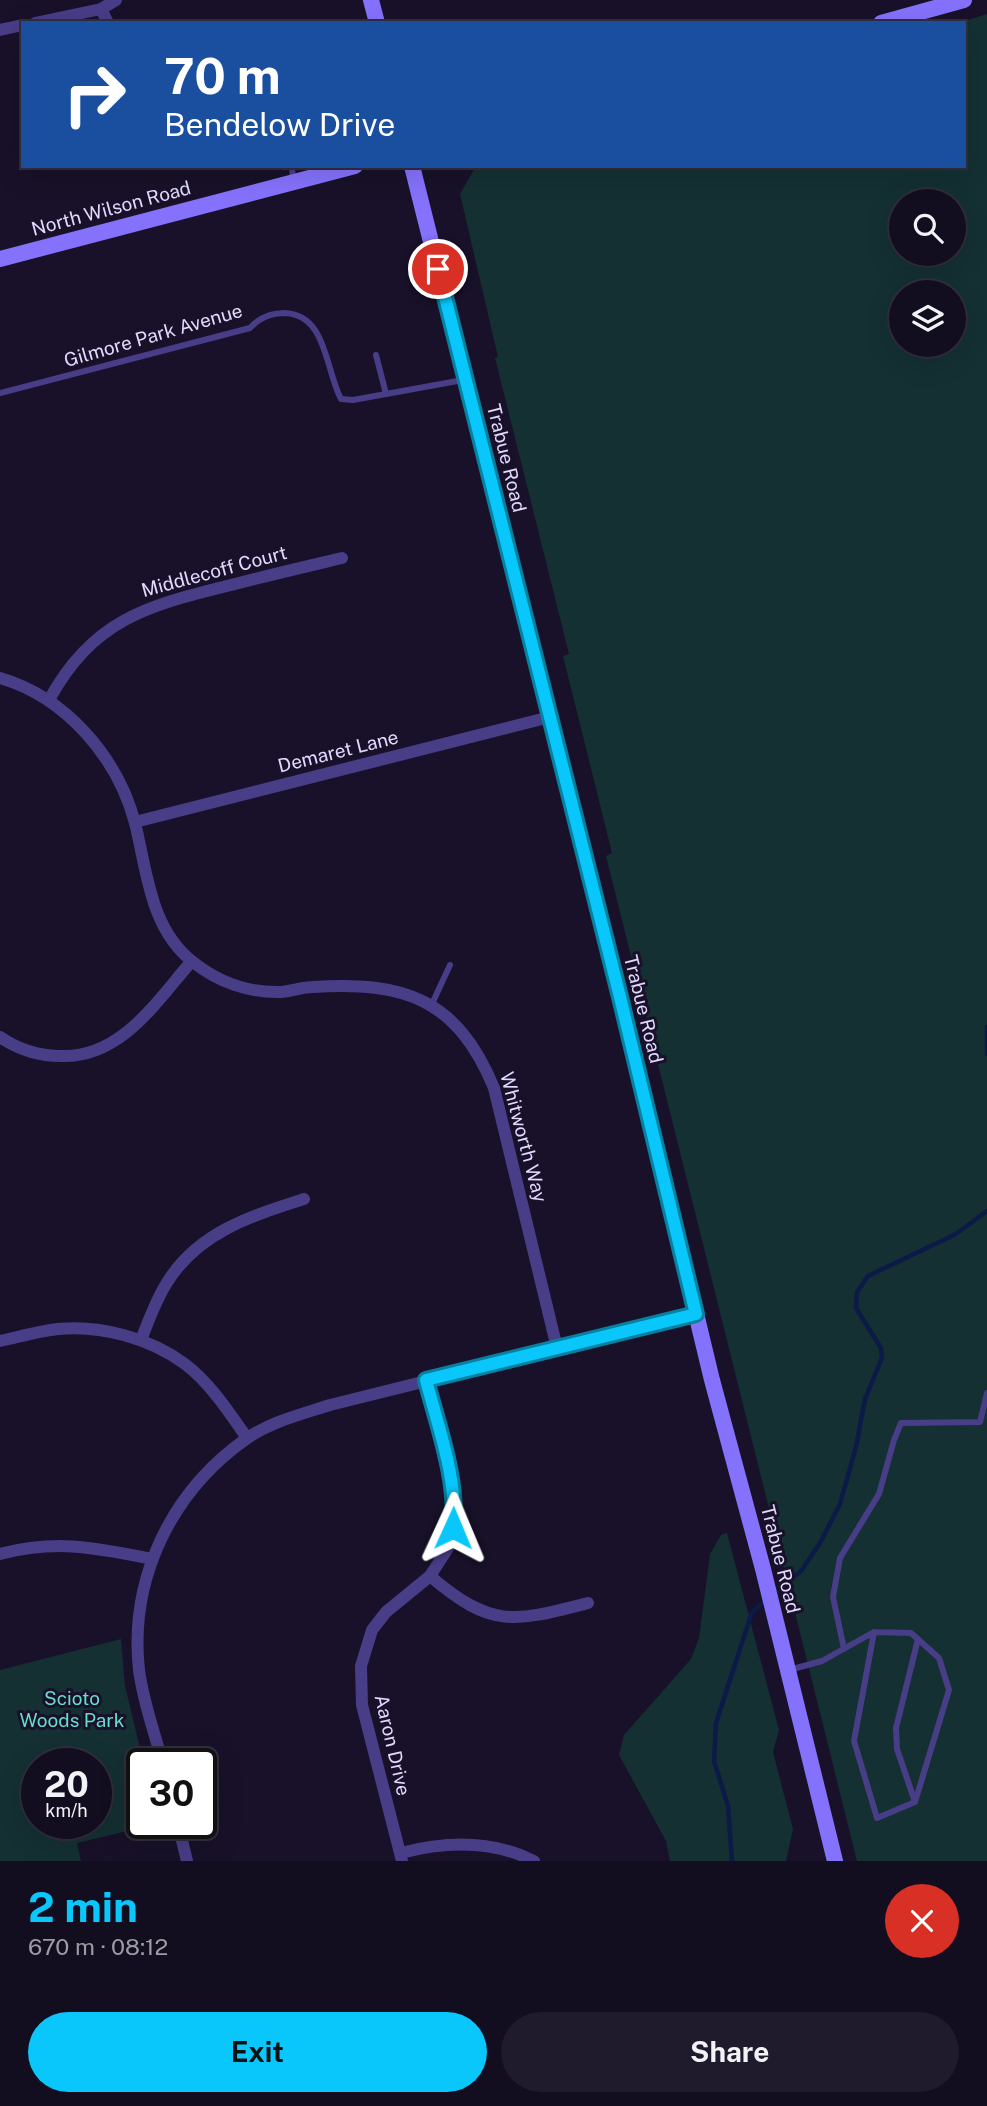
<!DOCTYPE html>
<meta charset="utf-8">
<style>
:root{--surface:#120d1f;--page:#1f1b2c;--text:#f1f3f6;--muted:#9c9ca4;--line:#312d3d;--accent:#09c7fa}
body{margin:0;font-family:"Public Sans",sans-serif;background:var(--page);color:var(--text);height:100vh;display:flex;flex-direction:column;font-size:26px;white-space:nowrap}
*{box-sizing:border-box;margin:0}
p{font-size:23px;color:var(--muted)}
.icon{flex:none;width:38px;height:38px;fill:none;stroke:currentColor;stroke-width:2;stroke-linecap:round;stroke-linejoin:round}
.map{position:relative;height:1861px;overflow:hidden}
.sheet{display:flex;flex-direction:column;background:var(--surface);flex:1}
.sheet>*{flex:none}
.guide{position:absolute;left:21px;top:21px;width:945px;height:147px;border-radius:0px;box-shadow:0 7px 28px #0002,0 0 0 2px var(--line);background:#1a4fa0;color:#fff;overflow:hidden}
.buttons{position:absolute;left:889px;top:189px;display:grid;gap:14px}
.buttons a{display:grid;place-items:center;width:77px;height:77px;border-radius:50%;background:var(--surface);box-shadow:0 7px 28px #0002,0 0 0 2px var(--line);font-size:35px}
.speed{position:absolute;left:21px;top:1748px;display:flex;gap:14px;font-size:35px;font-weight:700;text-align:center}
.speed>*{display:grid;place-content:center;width:91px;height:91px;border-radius:50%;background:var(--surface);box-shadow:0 7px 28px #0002,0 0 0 2px var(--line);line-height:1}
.speed small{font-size:18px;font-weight:400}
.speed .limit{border:4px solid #111;border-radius:10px;background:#fff;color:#111}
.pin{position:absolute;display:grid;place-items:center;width:60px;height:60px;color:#fff;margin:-30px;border:4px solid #fff;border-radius:50%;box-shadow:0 2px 7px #0007}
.me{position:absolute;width:77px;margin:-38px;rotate:1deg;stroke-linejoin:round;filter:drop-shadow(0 0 5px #0008)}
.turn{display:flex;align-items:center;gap:24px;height:147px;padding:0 28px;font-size:32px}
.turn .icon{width:91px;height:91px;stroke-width:2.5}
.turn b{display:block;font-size:49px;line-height:60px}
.round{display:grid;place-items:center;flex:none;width:74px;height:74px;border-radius:37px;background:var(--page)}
.headline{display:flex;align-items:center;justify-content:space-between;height:119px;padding:0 28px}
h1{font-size:42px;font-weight:700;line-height:52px;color:var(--accent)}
.action{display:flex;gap:14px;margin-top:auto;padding:14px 28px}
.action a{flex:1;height:80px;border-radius:42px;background:var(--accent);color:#111;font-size:28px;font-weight:700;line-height:80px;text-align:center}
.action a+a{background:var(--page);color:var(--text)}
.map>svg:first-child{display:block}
.green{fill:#143033;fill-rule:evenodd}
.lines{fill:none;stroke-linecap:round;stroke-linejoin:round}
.stream{stroke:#0c1a47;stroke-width:4.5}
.service{stroke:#483d87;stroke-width:6}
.minor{stroke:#483d87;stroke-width:12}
.secondary{stroke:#8572fc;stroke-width:16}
.route-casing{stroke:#0681a2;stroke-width:18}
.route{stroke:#09c7fa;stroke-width:12}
.labels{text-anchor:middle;stroke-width:6;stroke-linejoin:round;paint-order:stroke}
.street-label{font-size:19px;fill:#e2d9fe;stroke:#181129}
.park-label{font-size:19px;fill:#65dece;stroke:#181129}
</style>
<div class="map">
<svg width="987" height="1861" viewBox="0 0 987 1861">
<rect width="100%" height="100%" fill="#181129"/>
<g class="green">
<path d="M987,14V1861H857L606,856L612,853L563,656L569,654L495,358L498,357L460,194L476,166H964V23H958ZM901,201H954V254H901ZM901,292H954V345H901Z"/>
<path d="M727,1533L779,1730L773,1752L793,1829L786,1861H670L666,1841L619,1755L624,1735L691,1659L699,1638L710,1554L721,1535Z"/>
<path d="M121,1639L125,1686L144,1764H142V1824H157L77,1843L81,1861H0V1670ZM96,1764V1824H37V1764Z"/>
</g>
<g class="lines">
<g class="stream">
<path d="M987,1027V1054"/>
<path d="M772,1595L801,1571L820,1543L840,1504L856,1447L865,1399L882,1358L881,1348L856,1308L857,1292L868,1276L956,1234L987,1211"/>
<path d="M732,1861L728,1806L714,1761L716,1723L752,1612L765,1601"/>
</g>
<g class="service">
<path d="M292,166L293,182"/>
<path d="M376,355L386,394"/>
<path d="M0,393L250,328C259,318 270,313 284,313C327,314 325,369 341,399L353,400L463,380"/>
<path d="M431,1006L450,965"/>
<path d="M844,1649L833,1597L840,1558L879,1494L894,1440L901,1423L980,1422L987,1393"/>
<path d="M789,1670L822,1661L874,1632L911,1633L939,1658L949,1690L915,1802L877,1818L854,1741L874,1632"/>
<path d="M915,1802L897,1749L896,1728L918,1639"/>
</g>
<g class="minor">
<path d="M101,9L108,23"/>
<path d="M35,23L101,9L116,0"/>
<path d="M0,30L23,25"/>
<path d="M0,678C66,697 118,758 135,823C147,871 150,929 193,962C218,982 249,993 281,992C292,991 302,987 313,987C405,981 457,999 494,1088L557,1348"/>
<path d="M49,700C92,621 145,606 227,586C265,576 304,567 342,558"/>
<path d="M135,822L550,717"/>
<path d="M0,1037C19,1050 38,1056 61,1056C121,1058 156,1002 191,962"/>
<path d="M141,1340C149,1320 156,1299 168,1281C199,1232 251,1216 304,1199"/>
<path d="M0,1341C19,1337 39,1331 58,1329C101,1325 150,1338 185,1364C210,1383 229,1412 247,1438"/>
<path d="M0,1554C57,1539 96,1548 152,1559"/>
<path d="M430,1576C492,1629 514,1622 588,1603"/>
<path d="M163,1764C155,1734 143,1702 139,1670C129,1579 171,1492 246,1439C270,1422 302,1414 330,1405L696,1314"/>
<path d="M178,1824L187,1861"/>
<path d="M401,1853C446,1841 492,1840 534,1861"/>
<path d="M402,1861L362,1705L361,1666L372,1630L386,1612L430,1576L448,1548L455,1507L426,1380"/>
</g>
<g class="secondary">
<path d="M371,0L377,23"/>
<path d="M881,23L964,0"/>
<path d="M412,166L620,997L712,1380L763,1569L835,1861"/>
<path d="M0,259L355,166"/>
</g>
</g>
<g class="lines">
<defs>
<path id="route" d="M438,269L620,997L696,1314L426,1380C438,1427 458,1479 453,1528"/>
</defs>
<use href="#route" class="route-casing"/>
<use href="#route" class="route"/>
</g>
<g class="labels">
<g class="street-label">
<text transform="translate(111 208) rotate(-15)" y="7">North Wilson Road</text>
<text transform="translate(153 335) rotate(-16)" y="7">Gilmore Park Avenue</text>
<text transform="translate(507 458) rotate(76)" y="7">Trabue Road</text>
<text transform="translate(214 571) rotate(-15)" y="7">Middlecoff Court</text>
<text transform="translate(338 751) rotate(-14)" y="7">Demaret Lane</text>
<text transform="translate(644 1009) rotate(76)" y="7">Trabue Road</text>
<text transform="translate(524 1137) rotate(75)" y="7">Whitworth Way</text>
<text transform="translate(781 1559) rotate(76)" y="7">Trabue Road</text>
<text transform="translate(393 1745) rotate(77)" y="7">Aaron Drive</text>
</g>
<g class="park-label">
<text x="72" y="1705">Scioto<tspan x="72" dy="22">Woods Park</tspan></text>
</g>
</g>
</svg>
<div class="buttons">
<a><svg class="icon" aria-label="search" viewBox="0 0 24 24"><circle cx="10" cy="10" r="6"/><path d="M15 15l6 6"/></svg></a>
<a><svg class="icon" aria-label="layers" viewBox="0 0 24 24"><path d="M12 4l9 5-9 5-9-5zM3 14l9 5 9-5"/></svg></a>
</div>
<div class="speed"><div>20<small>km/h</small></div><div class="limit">30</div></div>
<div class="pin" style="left:438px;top:269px;background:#d93025"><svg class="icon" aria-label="arrive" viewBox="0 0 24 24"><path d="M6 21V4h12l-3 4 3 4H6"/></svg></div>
<svg class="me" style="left:453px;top:1528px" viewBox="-20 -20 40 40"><path d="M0-17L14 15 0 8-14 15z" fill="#09c7fa" stroke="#fff" stroke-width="4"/></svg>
<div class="guide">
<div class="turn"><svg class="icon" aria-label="right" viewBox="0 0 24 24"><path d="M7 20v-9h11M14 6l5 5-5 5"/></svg><div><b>70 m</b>Bendelow Drive</div></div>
</div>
</div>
<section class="sheet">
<div class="headline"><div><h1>2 min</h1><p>670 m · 08:12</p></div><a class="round" style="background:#d93025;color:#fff"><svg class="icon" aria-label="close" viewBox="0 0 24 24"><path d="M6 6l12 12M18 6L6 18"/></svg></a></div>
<div class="action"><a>Exit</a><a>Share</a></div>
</section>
